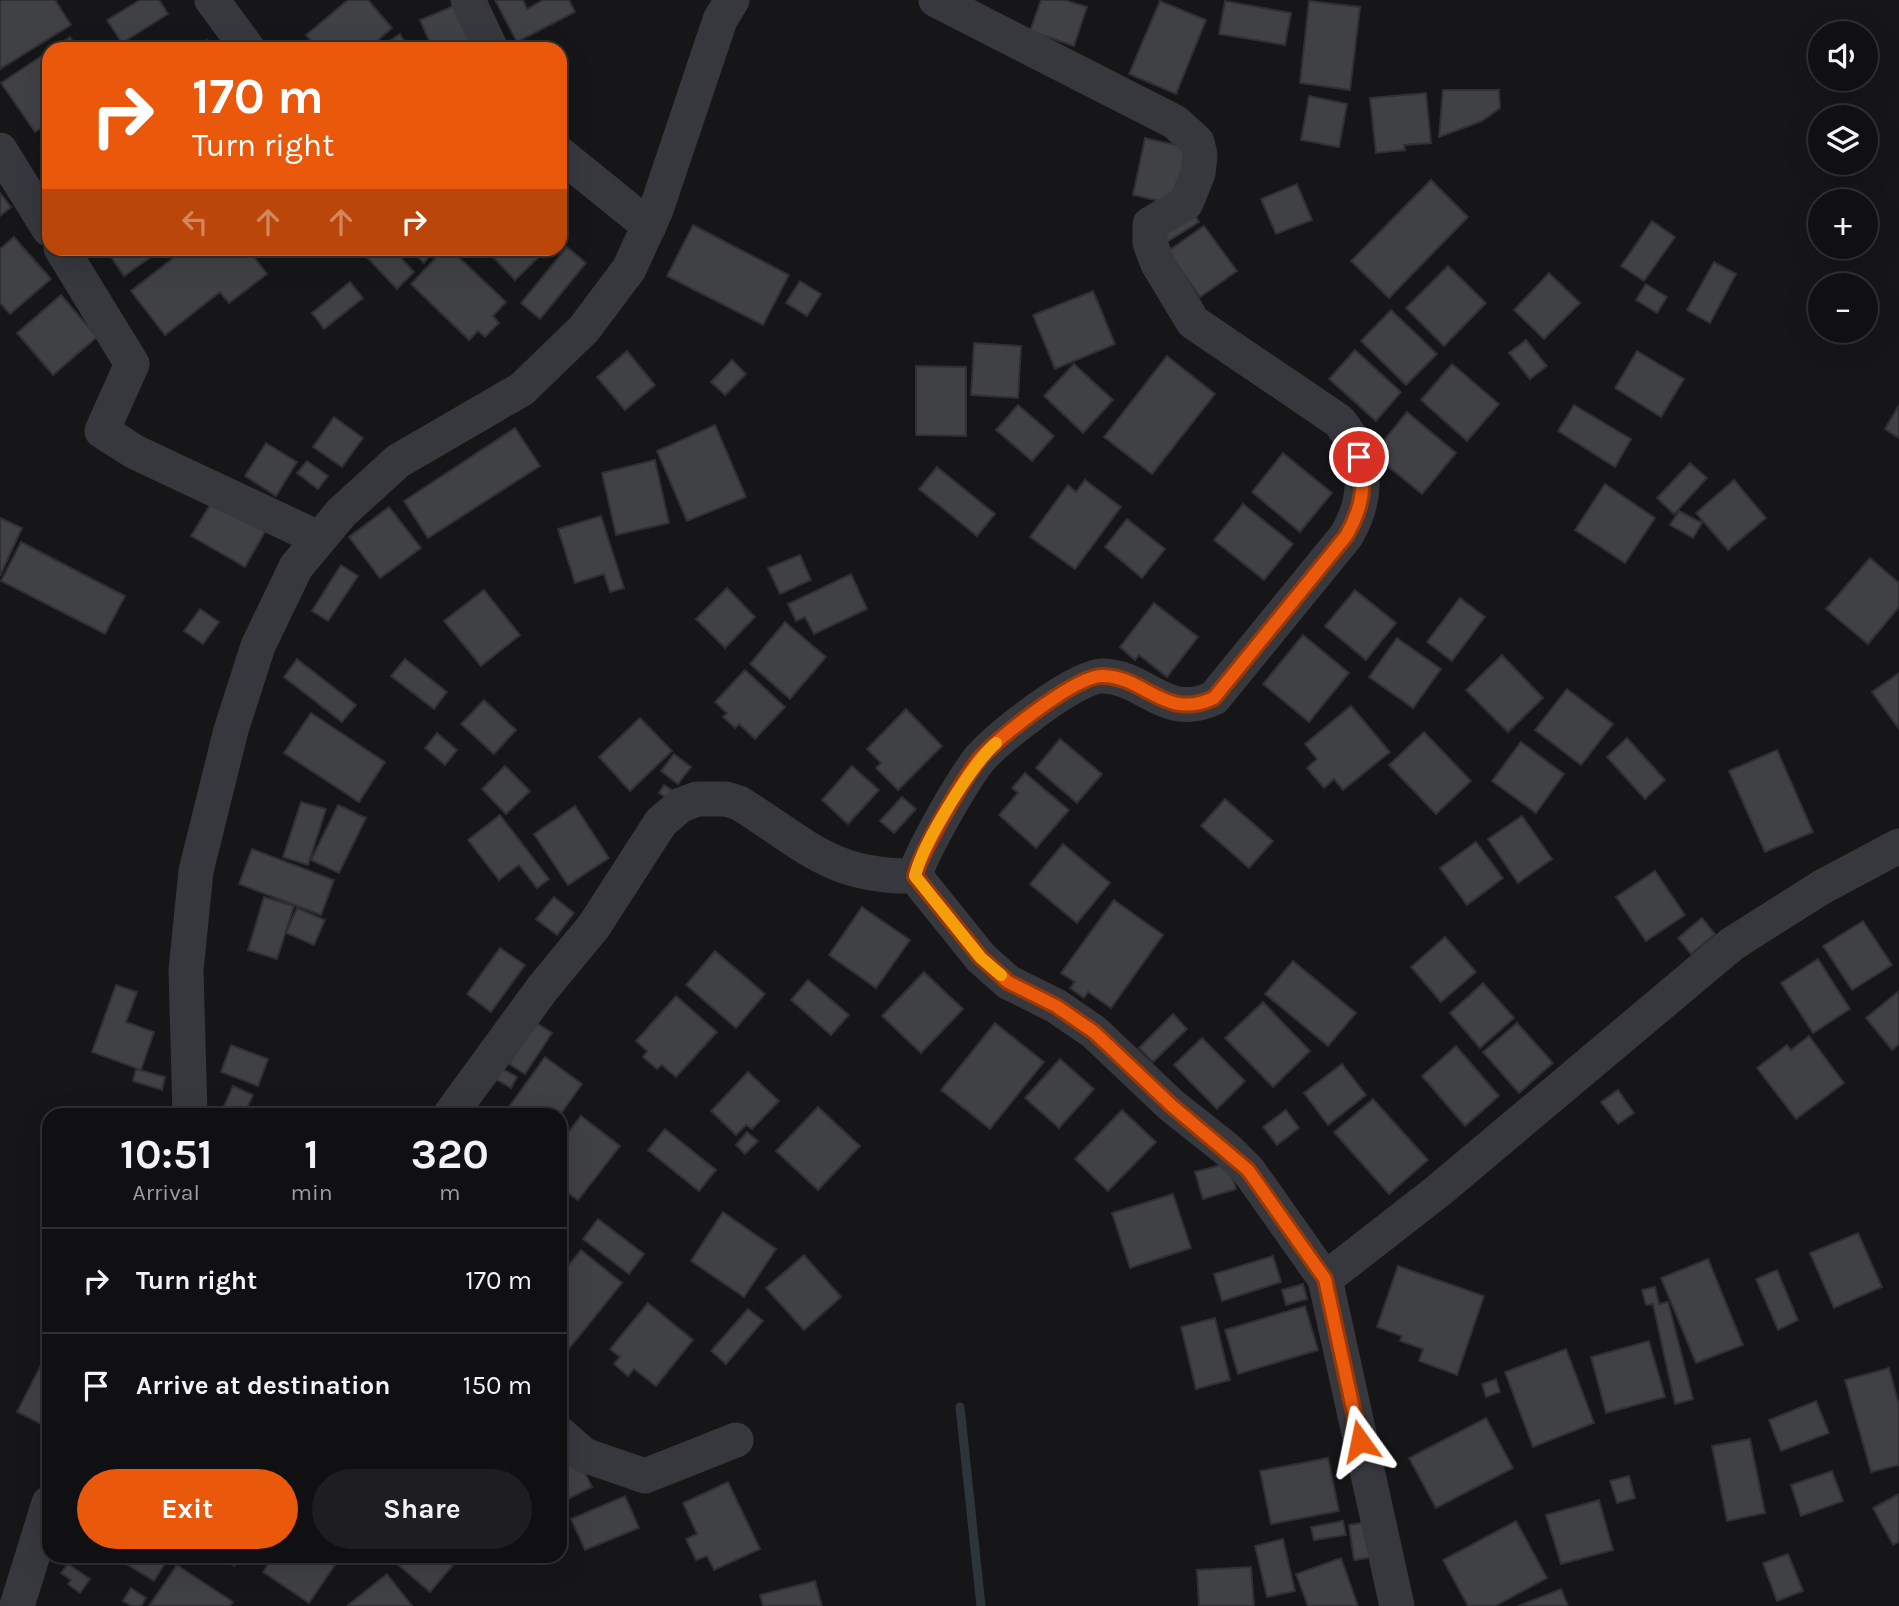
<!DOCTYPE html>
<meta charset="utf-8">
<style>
:root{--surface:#101012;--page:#1e1e20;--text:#f1f3f6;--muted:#9c9d9f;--line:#303032;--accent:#ea580c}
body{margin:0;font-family:Karla,sans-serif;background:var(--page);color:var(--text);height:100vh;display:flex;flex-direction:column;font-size:26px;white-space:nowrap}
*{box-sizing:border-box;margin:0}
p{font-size:23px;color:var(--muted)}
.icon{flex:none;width:38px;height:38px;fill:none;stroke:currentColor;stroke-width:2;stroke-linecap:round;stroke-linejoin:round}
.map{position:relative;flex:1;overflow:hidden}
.side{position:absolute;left:42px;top:1108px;width:525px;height:455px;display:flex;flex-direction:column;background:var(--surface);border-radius:21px;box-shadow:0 7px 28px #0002,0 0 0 2px var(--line)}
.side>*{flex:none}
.top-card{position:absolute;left:42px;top:42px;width:525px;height:214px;border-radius:21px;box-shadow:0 7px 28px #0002,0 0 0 2px var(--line);background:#ea580c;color:#fff;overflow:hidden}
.tools{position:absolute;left:1808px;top:21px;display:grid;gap:14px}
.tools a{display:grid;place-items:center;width:70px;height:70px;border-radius:50%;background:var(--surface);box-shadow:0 7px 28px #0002,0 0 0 2px var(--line);font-size:35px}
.pin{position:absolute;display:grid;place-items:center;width:60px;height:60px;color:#fff;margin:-30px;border:4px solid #fff;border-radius:50%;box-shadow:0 2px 7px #0007}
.me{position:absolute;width:77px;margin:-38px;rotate:348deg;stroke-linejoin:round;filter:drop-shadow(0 0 5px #0008)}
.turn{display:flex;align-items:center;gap:24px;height:147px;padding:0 35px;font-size:32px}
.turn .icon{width:91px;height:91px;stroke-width:2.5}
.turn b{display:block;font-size:49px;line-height:60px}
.lanes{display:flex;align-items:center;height:66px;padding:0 35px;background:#0003;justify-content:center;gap:35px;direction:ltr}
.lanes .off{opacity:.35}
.eta{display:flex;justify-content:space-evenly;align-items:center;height:119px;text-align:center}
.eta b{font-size:42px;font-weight:700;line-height:49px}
.action{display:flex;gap:14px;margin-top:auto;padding:14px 35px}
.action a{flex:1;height:80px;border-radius:42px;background:var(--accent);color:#fff;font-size:28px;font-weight:700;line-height:80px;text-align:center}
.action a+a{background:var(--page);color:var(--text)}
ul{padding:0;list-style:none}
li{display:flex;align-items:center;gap:21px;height:105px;padding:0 35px;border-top:2px solid var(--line)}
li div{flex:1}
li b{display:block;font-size:26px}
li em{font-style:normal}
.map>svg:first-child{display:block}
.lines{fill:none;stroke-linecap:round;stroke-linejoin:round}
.stream{stroke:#2c353c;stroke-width:9}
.building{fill:#404145;stroke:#303034;stroke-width:2}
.street{stroke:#37383d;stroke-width:35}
.route-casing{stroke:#983908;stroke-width:18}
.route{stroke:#ea580c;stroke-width:12}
.slow{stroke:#f59e0b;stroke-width:12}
</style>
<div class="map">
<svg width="1899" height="1606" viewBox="0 0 1899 1606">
<rect width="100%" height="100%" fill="#161618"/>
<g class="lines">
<path class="stream" d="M960,1407L981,1606"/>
</g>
<g class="building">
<path d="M0,0H55L71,25L0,69Z"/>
<path d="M140,0H159L168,14L122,43L107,20Z"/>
<path d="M348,0H368L392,28L368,49H318L306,35Z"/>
<path d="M495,0H523L527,9L543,0H569L575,12L517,42Z"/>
<path d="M1041,0H1065L1087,7L1074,46L1030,31Z"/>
<path d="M1160,1L1206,20L1176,94L1129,74Z"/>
<path d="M1225,1L1291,13L1285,45L1219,34Z"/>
<path d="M1309,1L1360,7L1350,90L1300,83Z"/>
<path d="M463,2L484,49H433L420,20Z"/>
<path d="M400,34L409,49H377Z"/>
<path d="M70,37L78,49H52Z"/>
<path d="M207,40L214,49H196Z"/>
<path d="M49,51V123L35,132L1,83Z"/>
<path d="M1443,90H1499L1500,108L1482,121L1439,137Z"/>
<path d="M1426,93L1431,143L1404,145L1405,150L1376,153L1370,98Z"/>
<path d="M1309,96L1347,104L1339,147L1301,140Z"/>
<path d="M1145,138L1189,148L1177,205L1133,195Z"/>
<path d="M49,147V164L41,152Z"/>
<path d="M1431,180L1468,217L1389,298L1351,261Z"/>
<path d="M1297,184L1312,220L1276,234L1261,199Z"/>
<path d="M0,193L11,207L0,216Z"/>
<path d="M1191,208L1199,222L1162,245L1154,231Z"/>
<path d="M1652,221L1675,237L1644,281L1621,266Z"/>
<path d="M693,225L789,275L763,325L667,276Z"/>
<path d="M1204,226L1237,271L1200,297L1168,251Z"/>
<path d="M14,237L51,279L10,314L0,303V249Z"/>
<path d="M567,247L586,263L540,319L521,303Z"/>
<path d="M105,248H164L124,276Z"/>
<path d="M186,248H247L267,274L229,303L220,292L165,335L131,291Z"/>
<path d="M358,248H392L414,272L397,289Z"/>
<path d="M408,248H435L424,263Z"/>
<path d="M445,248H449L506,302L493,316L499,323L485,337L478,331L469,340L411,284Z"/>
<path d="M492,248H548L515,280L488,252Z"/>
<path d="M1714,262L1736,274L1710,323L1687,310Z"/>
<path d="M1448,266L1486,303L1444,346L1406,308Z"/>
<path d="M1549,273L1580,303L1544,339L1514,310Z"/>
<path d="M800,281L821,294L807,316L786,303Z"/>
<path d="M350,282L363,298L324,329L312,313Z"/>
<path d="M1646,284L1667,297L1657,313L1636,300Z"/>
<path d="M1093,291L1115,344L1055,369L1033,315Z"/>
<path d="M61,295L97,337L53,375L17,333Z"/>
<path d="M1391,310L1437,354L1406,385L1361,341Z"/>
<path d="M1526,340L1547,366L1530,379L1509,353Z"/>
<path d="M974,343L1021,346L1018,398L971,395Z"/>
<path d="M1355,350L1401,392L1376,421L1329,379Z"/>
<path d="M627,351L655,385L625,410L597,377Z"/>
<path d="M1637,351L1684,379L1661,417L1615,388Z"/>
<path d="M1167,356L1215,394L1152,474L1104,437Z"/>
<path d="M732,360L746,374L725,395L711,382Z"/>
<path d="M1074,364L1113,400L1083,433L1044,396Z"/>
<path d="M1452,364L1499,404L1467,441L1421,400Z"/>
<path d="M916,366L966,367V436L916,435Z"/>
<path d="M1018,405L1054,436L1032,461L996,430Z"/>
<path d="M1574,405L1631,439L1615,467L1558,431Z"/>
<path d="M1899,405V438L1885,429Z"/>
<path d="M1407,412L1456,453L1422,494L1373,454Z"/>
<path d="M334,417L363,438L342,467L313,447Z"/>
<path d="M715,425L746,497L687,521L657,451Z"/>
<path d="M515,428L540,466L428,538L404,501Z"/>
<path d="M266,443L297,462L276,496L245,476Z"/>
<path d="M1283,453L1332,493L1300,532L1252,492Z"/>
<path d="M655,460L669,523L616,535L602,473Z"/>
<path d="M307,461L328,476L318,489L297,473Z"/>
<path d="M1690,463L1707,478L1674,514L1657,498Z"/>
<path d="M937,467L995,514L977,536L919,489Z"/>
<path d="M1085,480L1121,507L1075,569L1030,537L1068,485L1076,492Z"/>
<path d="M1734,480L1766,518L1728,550L1696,513Z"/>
<path d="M1605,484L1655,518L1625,563L1575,530Z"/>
<path d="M213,500L266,530L245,567L191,536Z"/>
<path d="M1243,504L1293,544L1264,580L1214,540Z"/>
<path d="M389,507L421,548L380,578L349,537Z"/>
<path d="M1679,511L1702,523L1693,538L1670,525Z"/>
<path d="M601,516L624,588L610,592L604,574L575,583L558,529Z"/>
<path d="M0,518L22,528L0,576Z"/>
<path d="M1127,519L1165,549L1142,578L1105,547Z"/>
<path d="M21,542L125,596L105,634L1,581Z"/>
<path d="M800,555L811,580L780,594L768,568Z"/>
<path d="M1870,558L1899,583V607L1868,644L1826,609Z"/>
<path d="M341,565L358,576L328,621L312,611Z"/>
<path d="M851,574L867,609L814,634L805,617L796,621L788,604Z"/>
<path d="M727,588L755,617L725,648L696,619Z"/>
<path d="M484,590L520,635L481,666L444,621Z"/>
<path d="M1355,590L1396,623L1366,660L1325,626Z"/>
<path d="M1460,598L1485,617L1452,661L1427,642Z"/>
<path d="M1154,603L1198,637L1167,677L1139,655L1135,660L1120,647Z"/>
<path d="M200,609L219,622L203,644L184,631Z"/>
<path d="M785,622L826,657L790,699L750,664Z"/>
<path d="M1303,635L1349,673L1309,722L1263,684Z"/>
<path d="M1397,638L1441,669L1413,708L1369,677Z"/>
<path d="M1502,655L1543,698L1508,732L1466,690Z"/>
<path d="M297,659L356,705L342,722L284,677Z"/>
<path d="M405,659L447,692L434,709L391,676Z"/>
<path d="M745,670L785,707L755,739L739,724L735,728L723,717L727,713L715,702Z"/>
<path d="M1899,673V729L1872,692Z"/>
<path d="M1567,689L1613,724L1581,765L1535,730Z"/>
<path d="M484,700L516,730L494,754L461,724Z"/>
<path d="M1351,706L1390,752L1343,790L1334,779L1324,788L1307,768L1317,759L1305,744Z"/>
<path d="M906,709L942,746L898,790L876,768L881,763L867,749Z"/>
<path d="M311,713L385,762L359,802L284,753Z"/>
<path d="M640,718L672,751L630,791L599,757Z"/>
<path d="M1424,732L1471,781L1436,814L1389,765Z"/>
<path d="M437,733L457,750L445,765L425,748Z"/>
<path d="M1627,738L1665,780L1645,799L1607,757Z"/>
<path d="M1060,739L1102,774L1077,803L1036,768Z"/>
<path d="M1521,742L1564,774L1536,813L1492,781Z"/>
<path d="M1777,750L1813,832L1765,852L1729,771Z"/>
<path d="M674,754L691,767L678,784L661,771Z"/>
<path d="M505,766L530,791L506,814L482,789Z"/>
<path d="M852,766L879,790L848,824L822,800Z"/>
<path d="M1025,773L1069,810L1036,848L999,815L1018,793L1012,788Z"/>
<path d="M664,785L672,790L667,798L659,793Z"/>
<path d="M902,797L916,809L894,833L880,821Z"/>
<path d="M1225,799L1273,841L1249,868L1201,826Z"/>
<path d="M301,802L326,809L308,865L283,857Z"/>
<path d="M338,805L366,818L339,873L311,860Z"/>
<path d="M575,806L609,858L568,885L534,834Z"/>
<path d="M500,815L549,879L537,888L519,865L499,880L468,840Z"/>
<path d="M1522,816L1552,859L1518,883L1488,839Z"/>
<path d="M1476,842L1503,878L1467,905L1440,868Z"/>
<path d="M1063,844L1110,883L1077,923L1030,884Z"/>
<path d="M252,849L334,880L321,915L239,884Z"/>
<path d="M1655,871L1685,915L1646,941L1616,897Z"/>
<path d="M264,897L294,906L277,959L248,950Z"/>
<path d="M554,897L574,913L557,935L536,919Z"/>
<path d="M1114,900L1163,935L1111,1008L1088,992L1084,998L1070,988L1075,982L1061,973Z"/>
<path d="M862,907L910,940L876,988L829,955Z"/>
<path d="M297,908L325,920L314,945L286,933Z"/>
<path d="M1702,918L1715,934L1691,954L1678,938Z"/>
<path d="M1863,921L1892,965L1852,990L1823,946Z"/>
<path d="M1445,937L1476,972L1441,1002L1411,967Z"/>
<path d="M500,948L525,965L491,1012L467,994Z"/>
<path d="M715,951L765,994L736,1028L686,985Z"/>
<path d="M1818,959L1850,1009L1813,1033L1781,983Z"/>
<path d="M1293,961L1356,1013L1328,1046L1265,994Z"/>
<path d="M924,972L963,1009L921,1053L882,1016Z"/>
<path d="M808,980L849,1015L831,1035L791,1000Z"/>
<path d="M1483,983L1514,1018L1480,1048L1450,1013Z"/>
<path d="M116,985L137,992L126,1022L154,1032L141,1070L92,1052Z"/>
<path d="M1899,991V1044L1892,1050L1866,1018Z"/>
<path d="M676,996L717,1032L676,1077L662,1065L657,1069L643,1057L647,1051L636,1041Z"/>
<path d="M1263,1002L1310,1051L1273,1087L1225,1038Z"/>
<path d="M1173,1014L1187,1029L1153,1062L1139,1048Z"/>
<path d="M535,1022L552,1033L525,1074L509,1064Z"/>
<path d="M995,1023L1044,1062L990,1129L941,1090Z"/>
<path d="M1517,1023L1553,1063L1519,1093L1483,1052Z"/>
<path d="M1809,1036L1844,1083L1796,1119L1757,1068L1787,1045L1791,1050Z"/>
<path d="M1202,1038L1245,1081L1217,1109L1174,1065Z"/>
<path d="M231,1045L268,1059L258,1086L221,1072Z"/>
<path d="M1456,1046L1499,1096L1465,1126L1422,1076Z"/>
<path d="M545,1057L582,1084L560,1115H503Z"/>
<path d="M1060,1059L1094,1089L1059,1128L1025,1098Z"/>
<path d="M1342,1064L1366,1095L1328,1125L1304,1093Z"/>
<path d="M501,1068L517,1077L511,1088L494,1078Z"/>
<path d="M136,1069L165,1077L162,1090L133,1081Z"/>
<path d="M748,1072L779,1101L752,1129L746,1125L736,1135L711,1111Z"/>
<path d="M233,1086L253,1095L244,1115H220Z"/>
<path d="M1618,1090L1634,1113L1618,1124L1601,1102Z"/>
<path d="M1373,1099L1428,1160L1389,1194L1334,1132Z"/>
<path d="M818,1107L860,1146L818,1190L776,1151Z"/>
<path d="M1122,1110L1156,1142L1108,1191L1075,1159Z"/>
<path d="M1286,1110L1299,1128L1277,1145L1263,1127Z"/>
<path d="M581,1116L620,1146L578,1200L560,1187V1143Z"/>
<path d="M665,1129L716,1170L699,1191L648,1150Z"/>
<path d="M747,1132L758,1141L745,1154L736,1145Z"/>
<path d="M1228,1163L1236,1189L1203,1199L1195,1172Z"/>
<path d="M1173,1194L1191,1248L1130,1268L1112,1213Z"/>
<path d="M723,1212L776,1249L744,1297L691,1261Z"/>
<path d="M598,1219L644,1254L629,1274L583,1239Z"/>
<path d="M1858,1233L1882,1287L1834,1308L1810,1253Z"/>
<path d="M581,1250L622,1283L560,1360V1276Z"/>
<path d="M804,1255L841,1297L804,1330L766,1288Z"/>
<path d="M1273,1256L1281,1282L1222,1301L1214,1274Z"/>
<path d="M1708,1259L1743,1345L1696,1363L1661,1278Z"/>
<path d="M1398,1266L1484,1296L1457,1375L1419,1361L1423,1349L1400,1341L1402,1336L1377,1327Z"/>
<path d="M1777,1270L1798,1320L1778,1330L1756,1279Z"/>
<path d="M1303,1284L1307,1299L1286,1305L1282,1290Z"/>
<path d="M1655,1287L1659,1304L1668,1302L1693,1399L1675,1404L1653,1304L1646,1305L1642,1290Z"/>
<path d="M648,1303L693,1340L656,1386L634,1369L628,1376L614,1364L620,1357L610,1349Z"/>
<path d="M1305,1306L1318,1350L1238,1374L1225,1330Z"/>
<path d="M748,1309L763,1321L726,1364L711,1351Z"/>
<path d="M1215,1318L1230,1380L1196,1389L1181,1327Z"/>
<path d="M1649,1341L1665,1397L1606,1413L1591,1357Z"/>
<path d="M1566,1349L1594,1423L1533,1447L1505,1372Z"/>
<path d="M45,1357L49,1359V1428L17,1412Z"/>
<path d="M1889,1368L1899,1405V1465L1871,1472L1845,1380Z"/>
<path d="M1496,1379L1500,1392L1486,1397L1482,1384Z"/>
<path d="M1816,1401L1829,1433L1781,1451L1769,1420Z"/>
<path d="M1486,1418L1513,1468L1436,1508L1409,1458Z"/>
<path d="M1750,1439L1765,1513L1727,1521L1712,1446Z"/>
<path d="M572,1446L592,1487L560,1503V1452Z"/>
<path d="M1328,1458L1339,1511L1271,1524L1260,1471Z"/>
<path d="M1832,1471L1843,1501L1801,1516L1791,1485Z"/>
<path d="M1629,1476L1635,1498L1617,1503L1610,1481Z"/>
<path d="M728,1482L760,1549L714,1570L707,1556L696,1560L686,1539L697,1534L683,1503Z"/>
<path d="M1899,1494V1542L1893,1545L1873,1508Z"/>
<path d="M625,1496L639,1528L585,1550L571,1519Z"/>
<path d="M1599,1500L1613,1550L1561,1564L1546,1515Z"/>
<path d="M1343,1521L1346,1535L1314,1540L1311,1527Z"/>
<path d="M1516,1521L1547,1578L1495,1606H1468L1443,1560Z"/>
<path d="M1368,1522L1374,1557L1354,1560L1349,1525Z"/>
<path d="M1283,1539L1295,1591L1267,1597L1255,1546Z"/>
<path d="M1788,1554L1803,1591L1777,1601L1763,1563Z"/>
<path d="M113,1556H161L167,1560L154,1581Z"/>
<path d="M219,1556H241L234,1566Z"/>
<path d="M274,1556H341L309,1603L263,1572Z"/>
<path d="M388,1556H458L460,1557L430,1592Z"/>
<path d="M1341,1558L1358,1606H1308L1296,1574Z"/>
<path d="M68,1564L90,1579L80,1593L68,1584L71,1580L61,1573Z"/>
<path d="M177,1565L233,1602L230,1606H149Z"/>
<path d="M1251,1567L1254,1606H1199L1197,1570Z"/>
<path d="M387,1574L412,1606H349L348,1605Z"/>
<path d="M815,1581L822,1606H763L760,1595Z"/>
<path d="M131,1588L146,1598L141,1606H132L123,1601Z"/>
<path d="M1561,1589L1568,1606H1518Z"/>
</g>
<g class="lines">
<g class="street">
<path d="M212,0L248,49"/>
<path d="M468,0L491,49"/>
<path d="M0,150L49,229"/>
<path d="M560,154L649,226"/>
<path d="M61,248L132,364L102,431L135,452L318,538"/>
<path d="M915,876C920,854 967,772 983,755C1002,735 1077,675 1103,676C1146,677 1165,721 1214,698L1346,536C1370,496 1367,456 1339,421L1193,322L1158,264L1150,243V224L1186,203L1198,173L1200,155L1197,142L1175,122L936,0"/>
<path d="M915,876L981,958L1008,982L1056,1006L1094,1032L1171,1105L1229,1151L1248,1170L1325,1279"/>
<path d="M190,1115L186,970L196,871L231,730L258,646L296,567L341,513L398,461L522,389L584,329L629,269L656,210L720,20L732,0"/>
<path d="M450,1115L542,989L594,926L661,822L681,805L697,799H726L739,803C805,844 832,878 915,876"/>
<path d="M560,1434L584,1455L645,1476L736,1440"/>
<path d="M17,1606L49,1503"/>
<path d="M1397,1606L1325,1279L1438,1191L1732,944L1822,887L1899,846"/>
</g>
</g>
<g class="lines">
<defs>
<path id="route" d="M1359,457C1367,485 1361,511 1346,536L1214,698C1165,721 1146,677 1103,676C1076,675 1003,735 983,755C967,772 920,853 915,876L981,958L1008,982L1056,1006L1094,1032L1171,1105L1248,1170L1325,1279L1360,1441"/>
</defs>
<use href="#route" class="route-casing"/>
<use href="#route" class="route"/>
<path class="slow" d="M996,743C971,766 923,842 915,876L981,958L1001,975"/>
</g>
</svg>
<div class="tools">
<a><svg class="icon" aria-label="sound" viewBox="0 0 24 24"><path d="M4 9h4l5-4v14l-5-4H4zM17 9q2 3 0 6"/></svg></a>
<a><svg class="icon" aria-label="layers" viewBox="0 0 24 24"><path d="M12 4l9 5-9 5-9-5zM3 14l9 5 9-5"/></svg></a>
<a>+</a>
<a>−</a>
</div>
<div class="pin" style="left:1359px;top:457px;background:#d93025"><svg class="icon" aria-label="arrive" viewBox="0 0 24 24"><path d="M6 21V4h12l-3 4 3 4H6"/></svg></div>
<svg class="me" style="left:1360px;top:1441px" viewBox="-20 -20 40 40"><path d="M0-17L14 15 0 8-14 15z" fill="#ea580c" stroke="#fff" stroke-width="4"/></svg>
<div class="top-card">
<div class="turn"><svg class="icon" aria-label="right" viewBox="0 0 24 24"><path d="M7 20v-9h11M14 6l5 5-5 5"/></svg><div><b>170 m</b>Turn right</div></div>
<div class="lanes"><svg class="icon off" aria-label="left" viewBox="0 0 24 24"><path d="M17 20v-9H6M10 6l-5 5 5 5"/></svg><svg class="icon off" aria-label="ahead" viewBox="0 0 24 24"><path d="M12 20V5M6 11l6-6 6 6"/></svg><svg class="icon off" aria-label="ahead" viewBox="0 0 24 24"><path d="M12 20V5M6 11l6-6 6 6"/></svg><svg class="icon" aria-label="right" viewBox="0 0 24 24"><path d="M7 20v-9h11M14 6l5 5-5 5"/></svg></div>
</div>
<section class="side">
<div class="eta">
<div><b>10:51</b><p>Arrival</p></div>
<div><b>1</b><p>min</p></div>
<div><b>320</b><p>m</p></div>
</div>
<ul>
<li><svg class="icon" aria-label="right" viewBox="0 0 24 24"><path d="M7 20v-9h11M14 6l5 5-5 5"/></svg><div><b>Turn right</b></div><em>170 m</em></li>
<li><svg class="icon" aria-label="arrive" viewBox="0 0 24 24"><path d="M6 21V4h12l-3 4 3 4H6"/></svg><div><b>Arrive at destination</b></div><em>150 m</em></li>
</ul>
<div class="action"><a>Exit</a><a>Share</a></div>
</section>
</div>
